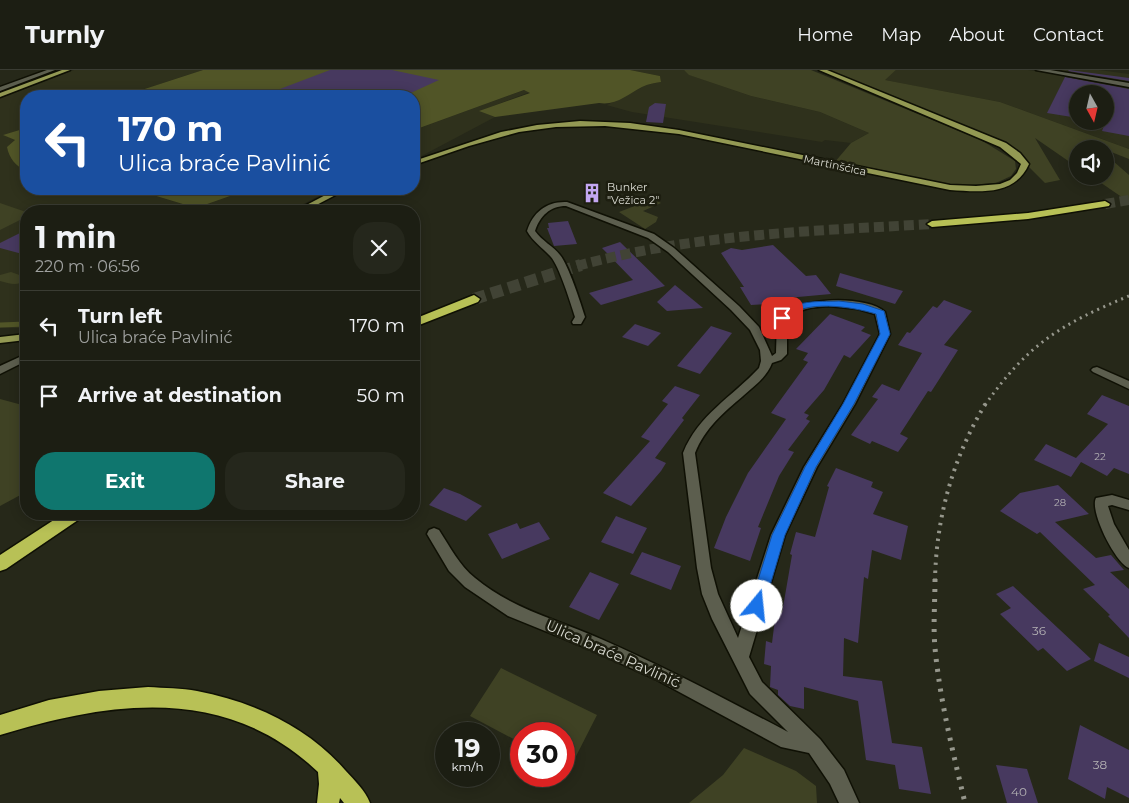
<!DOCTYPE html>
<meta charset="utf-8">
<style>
:root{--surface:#1c1e13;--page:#25271c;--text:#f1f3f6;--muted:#a0a2a0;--line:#3a3c33;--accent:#0f766e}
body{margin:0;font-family:Montserrat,sans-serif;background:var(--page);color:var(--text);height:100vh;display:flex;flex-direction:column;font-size:19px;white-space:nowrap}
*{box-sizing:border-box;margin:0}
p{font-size:16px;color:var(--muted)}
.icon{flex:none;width:28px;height:28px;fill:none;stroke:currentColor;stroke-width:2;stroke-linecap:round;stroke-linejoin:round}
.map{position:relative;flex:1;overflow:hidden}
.sheet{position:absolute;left:20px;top:135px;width:400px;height:315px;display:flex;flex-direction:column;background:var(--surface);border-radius:20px;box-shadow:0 2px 12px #0003,0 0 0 1px var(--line)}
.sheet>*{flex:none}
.guide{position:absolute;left:20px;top:20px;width:400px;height:105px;border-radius:20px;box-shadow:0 2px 12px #0003,0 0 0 1px var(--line);background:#1a4fa0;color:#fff;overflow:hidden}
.needle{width:32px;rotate:172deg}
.controls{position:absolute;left:1069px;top:15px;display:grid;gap:10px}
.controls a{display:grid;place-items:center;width:45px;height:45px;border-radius:50%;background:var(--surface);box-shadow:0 2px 12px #0003,0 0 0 1px var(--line);font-size:25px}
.speed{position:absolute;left:435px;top:652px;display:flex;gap:10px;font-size:25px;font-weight:700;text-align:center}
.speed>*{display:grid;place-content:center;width:65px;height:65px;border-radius:50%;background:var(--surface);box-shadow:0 2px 12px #0003,0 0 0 1px var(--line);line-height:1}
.speed small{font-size:12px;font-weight:400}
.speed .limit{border:8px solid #d22;background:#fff;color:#111}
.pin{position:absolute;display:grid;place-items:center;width:42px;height:42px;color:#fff;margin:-21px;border-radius:10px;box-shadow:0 2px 8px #0006}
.me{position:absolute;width:55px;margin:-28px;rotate:17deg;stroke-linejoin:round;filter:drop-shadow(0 0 4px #0008)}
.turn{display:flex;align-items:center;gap:18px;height:105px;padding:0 15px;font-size:22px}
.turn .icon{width:65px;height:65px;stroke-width:2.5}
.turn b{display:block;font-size:35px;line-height:42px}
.round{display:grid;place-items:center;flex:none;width:52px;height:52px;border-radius:20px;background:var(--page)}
.summary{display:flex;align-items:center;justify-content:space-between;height:85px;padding:0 15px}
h1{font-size:30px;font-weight:700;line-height:38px}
.primary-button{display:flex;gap:10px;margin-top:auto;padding:10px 15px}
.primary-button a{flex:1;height:58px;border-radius:20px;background:var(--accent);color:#fff;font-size:20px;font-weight:700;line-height:58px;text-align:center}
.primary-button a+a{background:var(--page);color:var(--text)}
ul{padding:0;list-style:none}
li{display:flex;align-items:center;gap:15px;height:70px;padding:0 15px;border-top:1px solid var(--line)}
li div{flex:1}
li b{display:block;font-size:19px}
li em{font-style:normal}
header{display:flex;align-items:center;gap:30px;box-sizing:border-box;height:70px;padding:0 25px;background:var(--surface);border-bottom:1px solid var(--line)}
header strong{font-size:24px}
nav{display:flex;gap:28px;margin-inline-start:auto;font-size:18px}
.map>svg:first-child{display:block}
.built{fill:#2f311c;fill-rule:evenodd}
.green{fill:#3f4224}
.water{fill:#515527}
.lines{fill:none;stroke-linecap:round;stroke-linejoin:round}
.stream{stroke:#515527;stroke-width:5}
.building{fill:#47395f}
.highway-tunnel-far1{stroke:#414335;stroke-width:10;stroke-dasharray:10 5;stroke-linecap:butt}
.highway-tunnel{stroke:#414335;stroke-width:12;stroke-dasharray:12 6;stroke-linecap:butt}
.minor-casing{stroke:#0f1004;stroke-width:3}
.major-casing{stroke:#0f1004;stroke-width:3}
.highway-casing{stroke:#0f1004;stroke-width:3}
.minor{fill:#5c5e4e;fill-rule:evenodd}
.major{fill:#939953;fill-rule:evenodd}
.highway{fill:#b8c156;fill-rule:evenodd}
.rail-far2{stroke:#96978c;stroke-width:3;stroke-dasharray:2 4.5;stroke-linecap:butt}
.rail-far1{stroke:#96978c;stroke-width:4;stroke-dasharray:2.5 5.5;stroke-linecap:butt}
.rail{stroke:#96978c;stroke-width:5;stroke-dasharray:3 7;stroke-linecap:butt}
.route{fill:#1a73e8;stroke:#114b97}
.labels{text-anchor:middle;stroke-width:5;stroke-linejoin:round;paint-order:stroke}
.number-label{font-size:10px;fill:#b4b2b4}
.far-street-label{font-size:11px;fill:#d9dad1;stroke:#1d1e10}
.far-poi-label{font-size:11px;fill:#d9dad1;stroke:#1d1e10;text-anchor:start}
.near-number-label{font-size:12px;fill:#b4b2b4}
.near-street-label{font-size:15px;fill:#d9dad1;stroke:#1d1e10}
</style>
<header>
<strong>Turnly</strong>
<nav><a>Home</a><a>Map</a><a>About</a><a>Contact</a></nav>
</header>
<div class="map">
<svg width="1129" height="733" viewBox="0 0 1129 733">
<rect width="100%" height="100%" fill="#262819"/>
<g class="built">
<path d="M74,0H203L123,26H26V58L4,65L15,70L21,98L26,100V119H133L196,138L250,119H332L290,141H26V258H0V28Z"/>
<path d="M630,0H684L690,5L751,26L820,42L869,63L851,73L825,70L822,72L632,42L599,33L607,35L646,15L661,12L660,6Z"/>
<path d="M896,0H1028L1061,5L1062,0H1099L1129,4V79L1000,32L884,10ZM1078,24H1105V51H1078Z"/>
<path d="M524,20L530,22L480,41L495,47L414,90V60Z"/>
</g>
<g class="green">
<path d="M684,0H811L981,70L1015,91L1016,99L1011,106L996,113L956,116L834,93L851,73L869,63L820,42L751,26L689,5Z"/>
<path d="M828,0H896L885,10L1000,32L1129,79V89L1096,76L1099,79H1078L1077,97L1035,68L1060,110L1045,113L1003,71Z"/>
<path d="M1105,84L1129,105V132L1091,106H1105Z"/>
<path d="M653,129L661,133L643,141L658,147L656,152L645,159L619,142Z"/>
<path d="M0,133L26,142V147L0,160Z"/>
<path d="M11,202L25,207L26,210C18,216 10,214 0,211V205Z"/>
<path d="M0,329L26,336V422L0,436Z"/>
<path d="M501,598L597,645L570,698L564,695V664H521V673L470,646Z"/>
<path d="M744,678L796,701L816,716L817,733H689L723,705Z"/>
</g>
<g class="water">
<path d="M203,0H630L660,6L661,12C655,13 648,14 642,17C628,24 616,36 599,33L495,47L479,41L530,23L524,20L414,60V26H123Z"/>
<path d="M26,58V100C16,97 9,88 7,77L15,70L3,65Z"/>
<path d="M133,119H250L196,138Z"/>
</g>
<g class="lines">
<path class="stream" d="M0,255L26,254"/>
</g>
<g class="building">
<path d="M330,0H392L439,10L404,26H264V25Z"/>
<path d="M1069,0L1129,8V11L1068,1Z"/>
<path d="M1065,7L1129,19V66L1102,61L1105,53L1093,51H1105V24H1078V48L1047,43Z"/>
<path d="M655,33L666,34L663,53L646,52L649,37Z"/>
<path d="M568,151L577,174L554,176L547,158H549L548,153Z"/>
<path d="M26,160V185L0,178V173Z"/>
<path d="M620,172L665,216L601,235L589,223L633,210L602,178Z"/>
<path d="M773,175L806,206L816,205L831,224L787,228L798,232L751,235L740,217H744L721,183L731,178L742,180Z"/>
<path d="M840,203L903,221L895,234L836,216Z"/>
<path d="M675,215L703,238L667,241L657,232Z"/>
<path d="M944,230L972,241L944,275L958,280L931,322L928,321L900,364L908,368L898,382L872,371L870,374L851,365L878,329L872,327L882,314L899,321L922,283L898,275L907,262L910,263L933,236L937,238Z"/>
<path d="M830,244L865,257L861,261L871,265L850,288L844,285L824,320L804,343L809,345L806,349L810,351L788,380L794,382L779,406L758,457L761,458L750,491L714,478L726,447L748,403L786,349L771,343L808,292L803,290L808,283L796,279Z"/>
<path d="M635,254L661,263L648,276L622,267Z"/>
<path d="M711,256L732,263L700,304L677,296Z"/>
<path d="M675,316L700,325L682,348L684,350L655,388L666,393L661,401L631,436L603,423L650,371L641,367L668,334L662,331Z"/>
<path d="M1102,325L1129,336V404L1114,398L1107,406L1081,392L1071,407L1034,390L1046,374L1076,388L1108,354L1087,344Z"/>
<path d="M836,398L873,412L871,417L883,422L873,444L908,456L901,490L872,480L868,509L864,507L858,573L844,568L843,606L882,611L892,673L922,677L931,724L899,719L895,695L866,690L858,631L804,617V639L790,636L778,625V620L770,617L771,596L764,594L766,571L772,573L776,541L782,543L792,485L790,484L796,462L815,467L829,417L827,416Z"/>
<path d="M1058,415L1089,444L1055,452L1096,488L1111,485L1124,500L1110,502L1129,519V568L1108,546L1110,545L1083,519L1095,515L1040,462L1037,464L1000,441L1020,423Z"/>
<path d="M444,418L460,424L482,436L466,451L429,435Z"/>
<path d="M616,446L647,458L633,484L601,472Z"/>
<path d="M539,452L550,469L502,489L488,464L517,453L520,459Z"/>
<path d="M642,482L681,496L671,520L630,504Z"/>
<path d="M590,502L619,514L599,550L569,537Z"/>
<path d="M1013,516L1091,589L1067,601L1043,578L1038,581L1000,544L1011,538L996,524Z"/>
<path d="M1099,573L1129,587V608L1094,591Z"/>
<path d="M1080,655L1129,680V728L1107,717L1105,729L1068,709Z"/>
<path d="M996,695L1027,699L1038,733H1007Z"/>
</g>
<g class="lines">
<g class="highway-tunnel-far1">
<path d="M1105,134L1129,130"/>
<path d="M577,196C693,164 813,161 932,154"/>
</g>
<path class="highway-tunnel" d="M474,229L581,195"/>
<defs>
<g id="minor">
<path d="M47,0H55L0,21V17Z"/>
<path d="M1036,0H1050L1129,13V17Z"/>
<path d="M567,132L654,164L674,178L739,236L759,257L772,286L776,283L777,248C794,227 866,224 885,242L890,264L855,334L817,397L785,465L749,587L762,612L820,669L844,700L859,733H839L830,714L809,683L781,677L657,610L587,578L508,546L465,517L449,501L427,464L429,460L434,458L439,460C450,477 459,495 475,508C512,539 559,550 601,569C665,597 727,630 788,662L750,624L712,549L702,524L697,498L683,383C698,345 732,327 759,298L761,291L760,280L750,260L731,240L668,182L648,168L566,136C550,136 540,146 535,161C542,171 553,176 560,185C568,194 581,234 585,247L581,254H573L572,252L575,247C571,234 559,196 551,187C543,178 533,172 527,161C533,142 547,131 567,132ZM829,236L858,239L875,244L880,264L843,334L804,397L771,465L738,568L718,524L711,498L695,383C705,358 723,343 743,326C754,316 767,307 772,293L781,290L787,284V249C800,238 813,237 829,236Z"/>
<path d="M26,284V291L0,304V296Z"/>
<path d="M1097,297L1129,311V319L1093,302L1091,300L1093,298Z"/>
<path d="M1112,425L1129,430V440L1112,435L1108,436L1114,454L1129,480V498C1116,494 1089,441 1096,428Z"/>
</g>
<g id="major">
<path d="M62,0H70L0,27V23Z"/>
<path d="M819,0H827L1006,73L1020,83L1029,94C1015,126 980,122 950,120L679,64L605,56L556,57L519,62L469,76L414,95V91L501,62L537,55L580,51L630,53L679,60L950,115L976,116L1000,114L1010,110L1017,103L1021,94L1000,77Z"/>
<path d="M337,119H347L305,141H295Z"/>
<path d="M26,264V270L0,273V267Z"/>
</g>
<g id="highway">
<path d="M1105,131L1110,134L1109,136L1028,149L932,157L927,154L932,151L1028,143Z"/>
<path d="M474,225L480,229L478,232L414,257V249Z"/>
<path d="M63,444H83L81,448L6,499L0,501V485Z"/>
<path d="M148,617C164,618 182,618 197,621C254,632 308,657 345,700C354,710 365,720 370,733H344L340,728L339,733H317L319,714L318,702C226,614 111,631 0,665V645L49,630L99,621Z"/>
</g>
</defs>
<use href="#minor" class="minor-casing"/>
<use href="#major" class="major-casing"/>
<use href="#highway" class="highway-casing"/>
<use href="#minor" class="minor"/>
<use href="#major" class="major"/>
<use href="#highway" class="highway"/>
<path class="rail-far2" d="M985,335C1028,274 1061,254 1129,226"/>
<path class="rail-far1" d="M935,511C936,448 953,387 986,333"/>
<path class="rail" d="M935,509C935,532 933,556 935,578C940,631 953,682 965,733"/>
</g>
<path class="route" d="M839,231L863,234L884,241L890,264L854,334L816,397L785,465L764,536L762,540L757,542L752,540L750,536L772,465L805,397L843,334L880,264L876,244C853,237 802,228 785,250H778L777,248C791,229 818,232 839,231Z"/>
<defs>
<symbol id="building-bare" viewBox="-9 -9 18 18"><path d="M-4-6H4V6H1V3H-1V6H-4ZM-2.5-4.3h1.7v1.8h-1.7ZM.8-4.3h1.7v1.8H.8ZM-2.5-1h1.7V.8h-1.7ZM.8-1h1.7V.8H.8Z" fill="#c3a7f2" stroke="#1d1e10" stroke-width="2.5" paint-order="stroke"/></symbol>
</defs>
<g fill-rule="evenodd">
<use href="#building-bare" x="578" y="109" width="28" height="28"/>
</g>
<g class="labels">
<g class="number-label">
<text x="1100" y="390">22</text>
<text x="1060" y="436">28</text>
</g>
<g class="far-street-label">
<text transform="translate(835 95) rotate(12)" y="4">Martinšćica</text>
</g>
<g class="far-poi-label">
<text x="607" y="121">Bunker<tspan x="607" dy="13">"Vežica 2"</tspan></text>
</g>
<g class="near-number-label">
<text x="1039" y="565">36</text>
<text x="1100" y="699">38</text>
<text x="1019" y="726">40</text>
</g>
<g class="near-street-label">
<text transform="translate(613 584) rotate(24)" y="5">Ulica braće Pavlinić</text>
</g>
</g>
</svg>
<div class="controls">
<a><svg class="needle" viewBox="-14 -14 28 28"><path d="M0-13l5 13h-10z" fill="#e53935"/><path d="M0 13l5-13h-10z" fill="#a0a2a0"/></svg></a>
<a><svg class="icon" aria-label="sound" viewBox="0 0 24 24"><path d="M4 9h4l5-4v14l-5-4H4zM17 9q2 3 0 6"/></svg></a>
</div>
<div class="speed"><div>19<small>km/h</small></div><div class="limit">30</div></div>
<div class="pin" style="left:782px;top:248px;background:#d93025"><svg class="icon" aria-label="arrive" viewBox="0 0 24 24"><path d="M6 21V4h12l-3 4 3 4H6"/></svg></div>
<svg class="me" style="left:757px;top:536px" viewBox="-20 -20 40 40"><circle r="19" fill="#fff"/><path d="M0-13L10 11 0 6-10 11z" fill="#1a73e8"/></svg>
<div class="guide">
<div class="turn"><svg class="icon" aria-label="left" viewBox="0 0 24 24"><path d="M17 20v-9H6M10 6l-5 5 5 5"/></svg><div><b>170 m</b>Ulica braće Pavlinić</div></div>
</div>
<section class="sheet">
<div class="summary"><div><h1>1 min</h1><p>220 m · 06:56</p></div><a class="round"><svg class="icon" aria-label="close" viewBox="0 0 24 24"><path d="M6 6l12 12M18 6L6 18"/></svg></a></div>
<ul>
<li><svg class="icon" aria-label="left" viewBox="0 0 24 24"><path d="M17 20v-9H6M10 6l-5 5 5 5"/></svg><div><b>Turn left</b><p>Ulica braće Pavlinić</p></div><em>170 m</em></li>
<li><svg class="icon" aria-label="arrive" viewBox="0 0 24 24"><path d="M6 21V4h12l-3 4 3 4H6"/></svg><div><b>Arrive at destination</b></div><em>50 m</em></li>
</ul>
<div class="primary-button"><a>Exit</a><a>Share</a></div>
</section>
</div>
